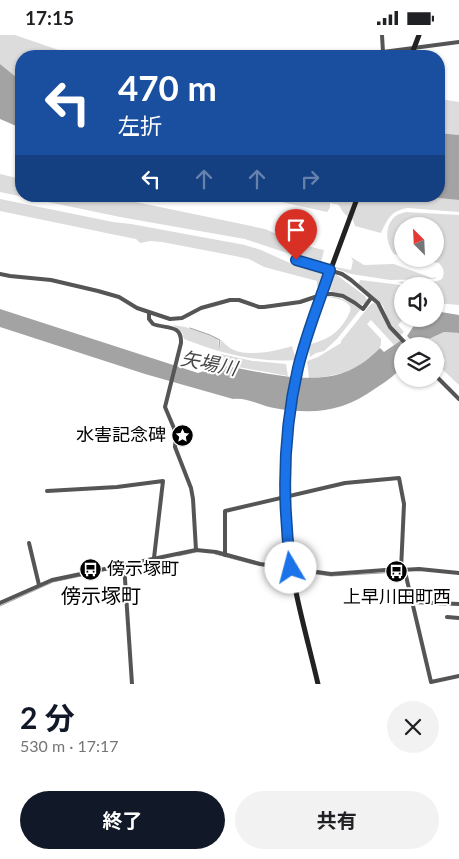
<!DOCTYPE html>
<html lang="ja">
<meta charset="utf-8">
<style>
:root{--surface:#fff;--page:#f2f2f2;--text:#202124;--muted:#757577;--accent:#111827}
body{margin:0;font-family:Lato,"Noto Sans JP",sans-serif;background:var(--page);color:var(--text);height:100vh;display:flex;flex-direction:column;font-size:19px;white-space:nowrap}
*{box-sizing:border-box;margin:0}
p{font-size:16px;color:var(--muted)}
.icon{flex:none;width:28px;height:28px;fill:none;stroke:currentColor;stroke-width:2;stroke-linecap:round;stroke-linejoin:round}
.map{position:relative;height:649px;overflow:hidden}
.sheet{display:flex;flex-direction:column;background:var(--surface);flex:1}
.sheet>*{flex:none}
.top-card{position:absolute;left:15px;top:15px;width:430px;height:152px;border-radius:20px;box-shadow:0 1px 4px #0004;background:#1a4fa0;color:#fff;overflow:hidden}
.needle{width:32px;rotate:336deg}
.controls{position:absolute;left:394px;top:182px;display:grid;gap:10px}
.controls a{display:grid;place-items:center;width:50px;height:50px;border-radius:50%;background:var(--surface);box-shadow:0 1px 4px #0004;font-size:25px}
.pin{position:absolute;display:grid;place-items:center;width:42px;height:42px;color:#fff;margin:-51px -21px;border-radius:50% 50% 50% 0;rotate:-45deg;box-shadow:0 0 5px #0007}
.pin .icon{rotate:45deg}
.me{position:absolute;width:55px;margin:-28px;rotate:352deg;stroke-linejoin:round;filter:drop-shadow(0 0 4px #0008)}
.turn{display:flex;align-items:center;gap:18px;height:105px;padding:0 20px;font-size:22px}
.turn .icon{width:65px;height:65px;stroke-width:2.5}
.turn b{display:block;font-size:35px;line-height:42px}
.lanes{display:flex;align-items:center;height:48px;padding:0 20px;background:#0003;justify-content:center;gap:25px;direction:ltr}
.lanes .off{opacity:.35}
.round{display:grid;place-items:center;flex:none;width:52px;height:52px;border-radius:26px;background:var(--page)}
.overview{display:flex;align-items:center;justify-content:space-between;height:85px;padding:0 20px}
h1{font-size:30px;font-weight:700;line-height:38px;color:var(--accent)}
.primary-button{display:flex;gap:10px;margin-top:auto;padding:10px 20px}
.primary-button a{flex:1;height:58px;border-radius:30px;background:var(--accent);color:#fff;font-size:20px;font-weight:700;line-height:58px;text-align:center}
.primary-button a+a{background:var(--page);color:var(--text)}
.status{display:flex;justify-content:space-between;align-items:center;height:35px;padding:0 25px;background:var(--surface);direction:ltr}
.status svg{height:14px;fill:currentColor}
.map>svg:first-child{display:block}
.green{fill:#dcdcdc}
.water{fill:#a3a3a3}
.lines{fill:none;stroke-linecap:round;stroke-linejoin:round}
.stream{stroke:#a3a3a3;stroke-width:1}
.minor{stroke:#555;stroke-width:4}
.secondary{stroke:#222;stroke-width:5}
.route-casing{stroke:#114b97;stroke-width:12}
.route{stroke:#1a73e8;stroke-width:9}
.labels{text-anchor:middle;stroke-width:4;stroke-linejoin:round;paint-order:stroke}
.poi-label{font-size:18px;fill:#000;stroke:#fff;text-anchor:end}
.water-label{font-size:19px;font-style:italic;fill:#444;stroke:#fff}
.quarter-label{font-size:20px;fill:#000;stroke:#fff}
</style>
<div class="status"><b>17:15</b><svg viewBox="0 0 49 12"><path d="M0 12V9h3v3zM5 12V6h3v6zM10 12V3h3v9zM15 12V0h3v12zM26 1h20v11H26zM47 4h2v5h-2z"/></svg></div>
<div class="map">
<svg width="459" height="649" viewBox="0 0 459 649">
<rect width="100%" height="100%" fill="#fff"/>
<g class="green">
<path d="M0,0H15L76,21H21V46L0,29Z"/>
<path d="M439,64L459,67V100L439,98Z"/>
<path d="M0,139L21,144V161H107L265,194L303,210L324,215L321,228L327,230L326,231L245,204L120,182L0,157Z"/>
<path d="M254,161H416L459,165V177L408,173C390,176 388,184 381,198L355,191L353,185C350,183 345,180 343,177C338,169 341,170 330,168V173L327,177Z"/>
<path d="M0,164L113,187L131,189L245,210L261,215L292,229L325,236L320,251H317V246L264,232L249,224L235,221L162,207L150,206L140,208L136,204L111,199L0,176Z"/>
<path d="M406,177L459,180V270L435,268V251H402L403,284L398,290L404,297L400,301L388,285L383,271L379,266L360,252L359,248L360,245L401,250V248L397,247C410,246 431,250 442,244C445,237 444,234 439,228L418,224H435V191H402V221L394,219C387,210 384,195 392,185C395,180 401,178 406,177Z"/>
<path d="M351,222L364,230L394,229L432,243L437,242L434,244L390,245L351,239L334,233L335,232L351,235L353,226Z"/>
<path d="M334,238L365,261L367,265L365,268L362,270L346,260L332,257L326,253L331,241Z"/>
<path d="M324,261C338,261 348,265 360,274V275L337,304L324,316L316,318L310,322L308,310C328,304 337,300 348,281C350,277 352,273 349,270C343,263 331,263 324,261Z"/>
<path d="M373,268L377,269L388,292L401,306L394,310L371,285L367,289L381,304C381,307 381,310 380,312C379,315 374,319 372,321C355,337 332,342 309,343L307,326L318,322L341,308V306L370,270Z"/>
<path d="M173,290C189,292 204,297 219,304L218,312H220L221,305C224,308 227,311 230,313C245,323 277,316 292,311L296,325C256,328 220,318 184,304L182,297Z"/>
<path d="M444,297L459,298V350L441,333L443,332L445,325L429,304Z"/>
<path d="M221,319L253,326L286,329L288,341L222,329L224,322L220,321Z"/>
</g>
<g class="water">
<path d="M0,29L21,46V93L0,84Z"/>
<path d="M439,98L459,100V165L416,161H439Z"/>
<path d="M0,274L198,338C207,336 214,331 216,322H218V329C255,336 310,351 345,337C359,332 370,323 380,313L384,317L403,304L410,311H402V325L398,331L400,334C393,342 385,347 376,353C343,377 314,380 274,373C261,371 247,362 233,364L145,339L0,292Z"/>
<path d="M435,276L459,280V298L444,297L429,304L428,303L417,311L407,301L415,289L414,286L416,284H435Z"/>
</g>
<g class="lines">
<g class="stream">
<path d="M190,293L210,300L220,305L219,312"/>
<path d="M215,519L253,529L289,535"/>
<path d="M178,521L196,517"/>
<path d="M295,536L331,541L399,537"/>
<path d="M0,571L53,547L96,538"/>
</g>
<g class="minor">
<path d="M382,0L383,17L459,7"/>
<path d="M296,225L342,239L351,245L378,268L390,292L408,311"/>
<path d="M0,239L10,241L51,245L98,256L119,262L137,273L170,284L182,283L201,273L230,265H239L259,272H264L300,267L315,262L326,259H332L343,261L355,268L363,274L371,263"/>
<path d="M149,278V284L153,289C166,294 182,289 181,308L165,372L176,398L175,412L191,453L193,464L196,515"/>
<path d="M435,340L459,364"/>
<path d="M47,456L117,452L163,446L154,523"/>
<path d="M29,508L39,550"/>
<path d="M225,520V476L345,448L399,443L404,469L401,535L419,534L459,538"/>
<path d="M124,529L132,649"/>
<path d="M412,567L459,569"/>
<path d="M0,568L52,545L196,515L216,517L260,529L331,539L399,534L401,535L406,541L431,647L459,641"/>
<path d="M447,582L459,583"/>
</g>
<g class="secondary">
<path d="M411,21L419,0"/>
<path d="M318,649C307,602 293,555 288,508C281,444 285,377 303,315C309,293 317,272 325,250C336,221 347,191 358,161"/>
</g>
</g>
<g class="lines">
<defs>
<path id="route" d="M291,533C282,467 283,398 298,333C306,299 319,268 330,235L296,225"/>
</defs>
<use href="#route" class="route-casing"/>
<use href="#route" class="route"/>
</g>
<defs>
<symbol id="sight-disc" viewBox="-11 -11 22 22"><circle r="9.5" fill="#000" stroke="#fff"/><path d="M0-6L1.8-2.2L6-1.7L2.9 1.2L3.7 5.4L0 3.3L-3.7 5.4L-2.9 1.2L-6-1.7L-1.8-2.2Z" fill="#fff"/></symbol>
<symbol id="bus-disc" viewBox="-11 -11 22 22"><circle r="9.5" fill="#000" stroke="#fff"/><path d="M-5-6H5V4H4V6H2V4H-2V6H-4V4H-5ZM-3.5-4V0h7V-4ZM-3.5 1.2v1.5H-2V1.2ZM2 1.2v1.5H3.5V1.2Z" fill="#fff"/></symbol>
</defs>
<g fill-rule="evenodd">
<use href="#sight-disc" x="170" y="388" width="25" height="25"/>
<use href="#bus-disc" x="78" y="522" width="25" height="25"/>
<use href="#bus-disc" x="384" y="524" width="25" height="25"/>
</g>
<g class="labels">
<g class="poi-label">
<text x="166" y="406">水害記念碑</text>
<text x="107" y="540" text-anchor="start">傍示塚町</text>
<text x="397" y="568" text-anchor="middle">上早川田町西</text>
</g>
<g class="water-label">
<text transform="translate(209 328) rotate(11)" y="7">矢場川</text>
</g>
<g class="quarter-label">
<text x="101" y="568">傍示塚町</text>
</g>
</g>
</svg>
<div class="controls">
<a><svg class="needle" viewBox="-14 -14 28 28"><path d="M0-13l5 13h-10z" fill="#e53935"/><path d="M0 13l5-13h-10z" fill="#757577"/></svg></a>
<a><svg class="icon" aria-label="sound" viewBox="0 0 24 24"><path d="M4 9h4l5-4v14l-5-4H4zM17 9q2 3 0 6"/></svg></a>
<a><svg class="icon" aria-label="layers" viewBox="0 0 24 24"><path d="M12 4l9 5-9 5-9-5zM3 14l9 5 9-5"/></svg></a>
</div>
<div class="pin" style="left:296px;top:225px;background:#d93025"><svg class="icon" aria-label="arrive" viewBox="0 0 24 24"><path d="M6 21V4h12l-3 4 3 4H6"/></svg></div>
<svg class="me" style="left:291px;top:533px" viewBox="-20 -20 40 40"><circle r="19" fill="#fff"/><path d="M0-13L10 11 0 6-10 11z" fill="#1a73e8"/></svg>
<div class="top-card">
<div class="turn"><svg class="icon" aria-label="left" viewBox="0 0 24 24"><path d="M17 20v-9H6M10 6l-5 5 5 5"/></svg><div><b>470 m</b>左折</div></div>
<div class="lanes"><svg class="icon" aria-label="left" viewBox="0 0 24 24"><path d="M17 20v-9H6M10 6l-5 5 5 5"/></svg><svg class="icon off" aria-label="ahead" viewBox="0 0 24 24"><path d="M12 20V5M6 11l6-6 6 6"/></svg><svg class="icon off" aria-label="ahead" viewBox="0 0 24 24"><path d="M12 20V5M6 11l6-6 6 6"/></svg><svg class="icon off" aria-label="right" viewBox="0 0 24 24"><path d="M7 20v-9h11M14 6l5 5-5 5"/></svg></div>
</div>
</div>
<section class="sheet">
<div class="overview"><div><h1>2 分</h1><p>530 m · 17:17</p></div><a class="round"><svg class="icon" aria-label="close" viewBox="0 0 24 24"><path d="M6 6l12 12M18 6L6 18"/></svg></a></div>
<div class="primary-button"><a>終了</a><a>共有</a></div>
</section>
